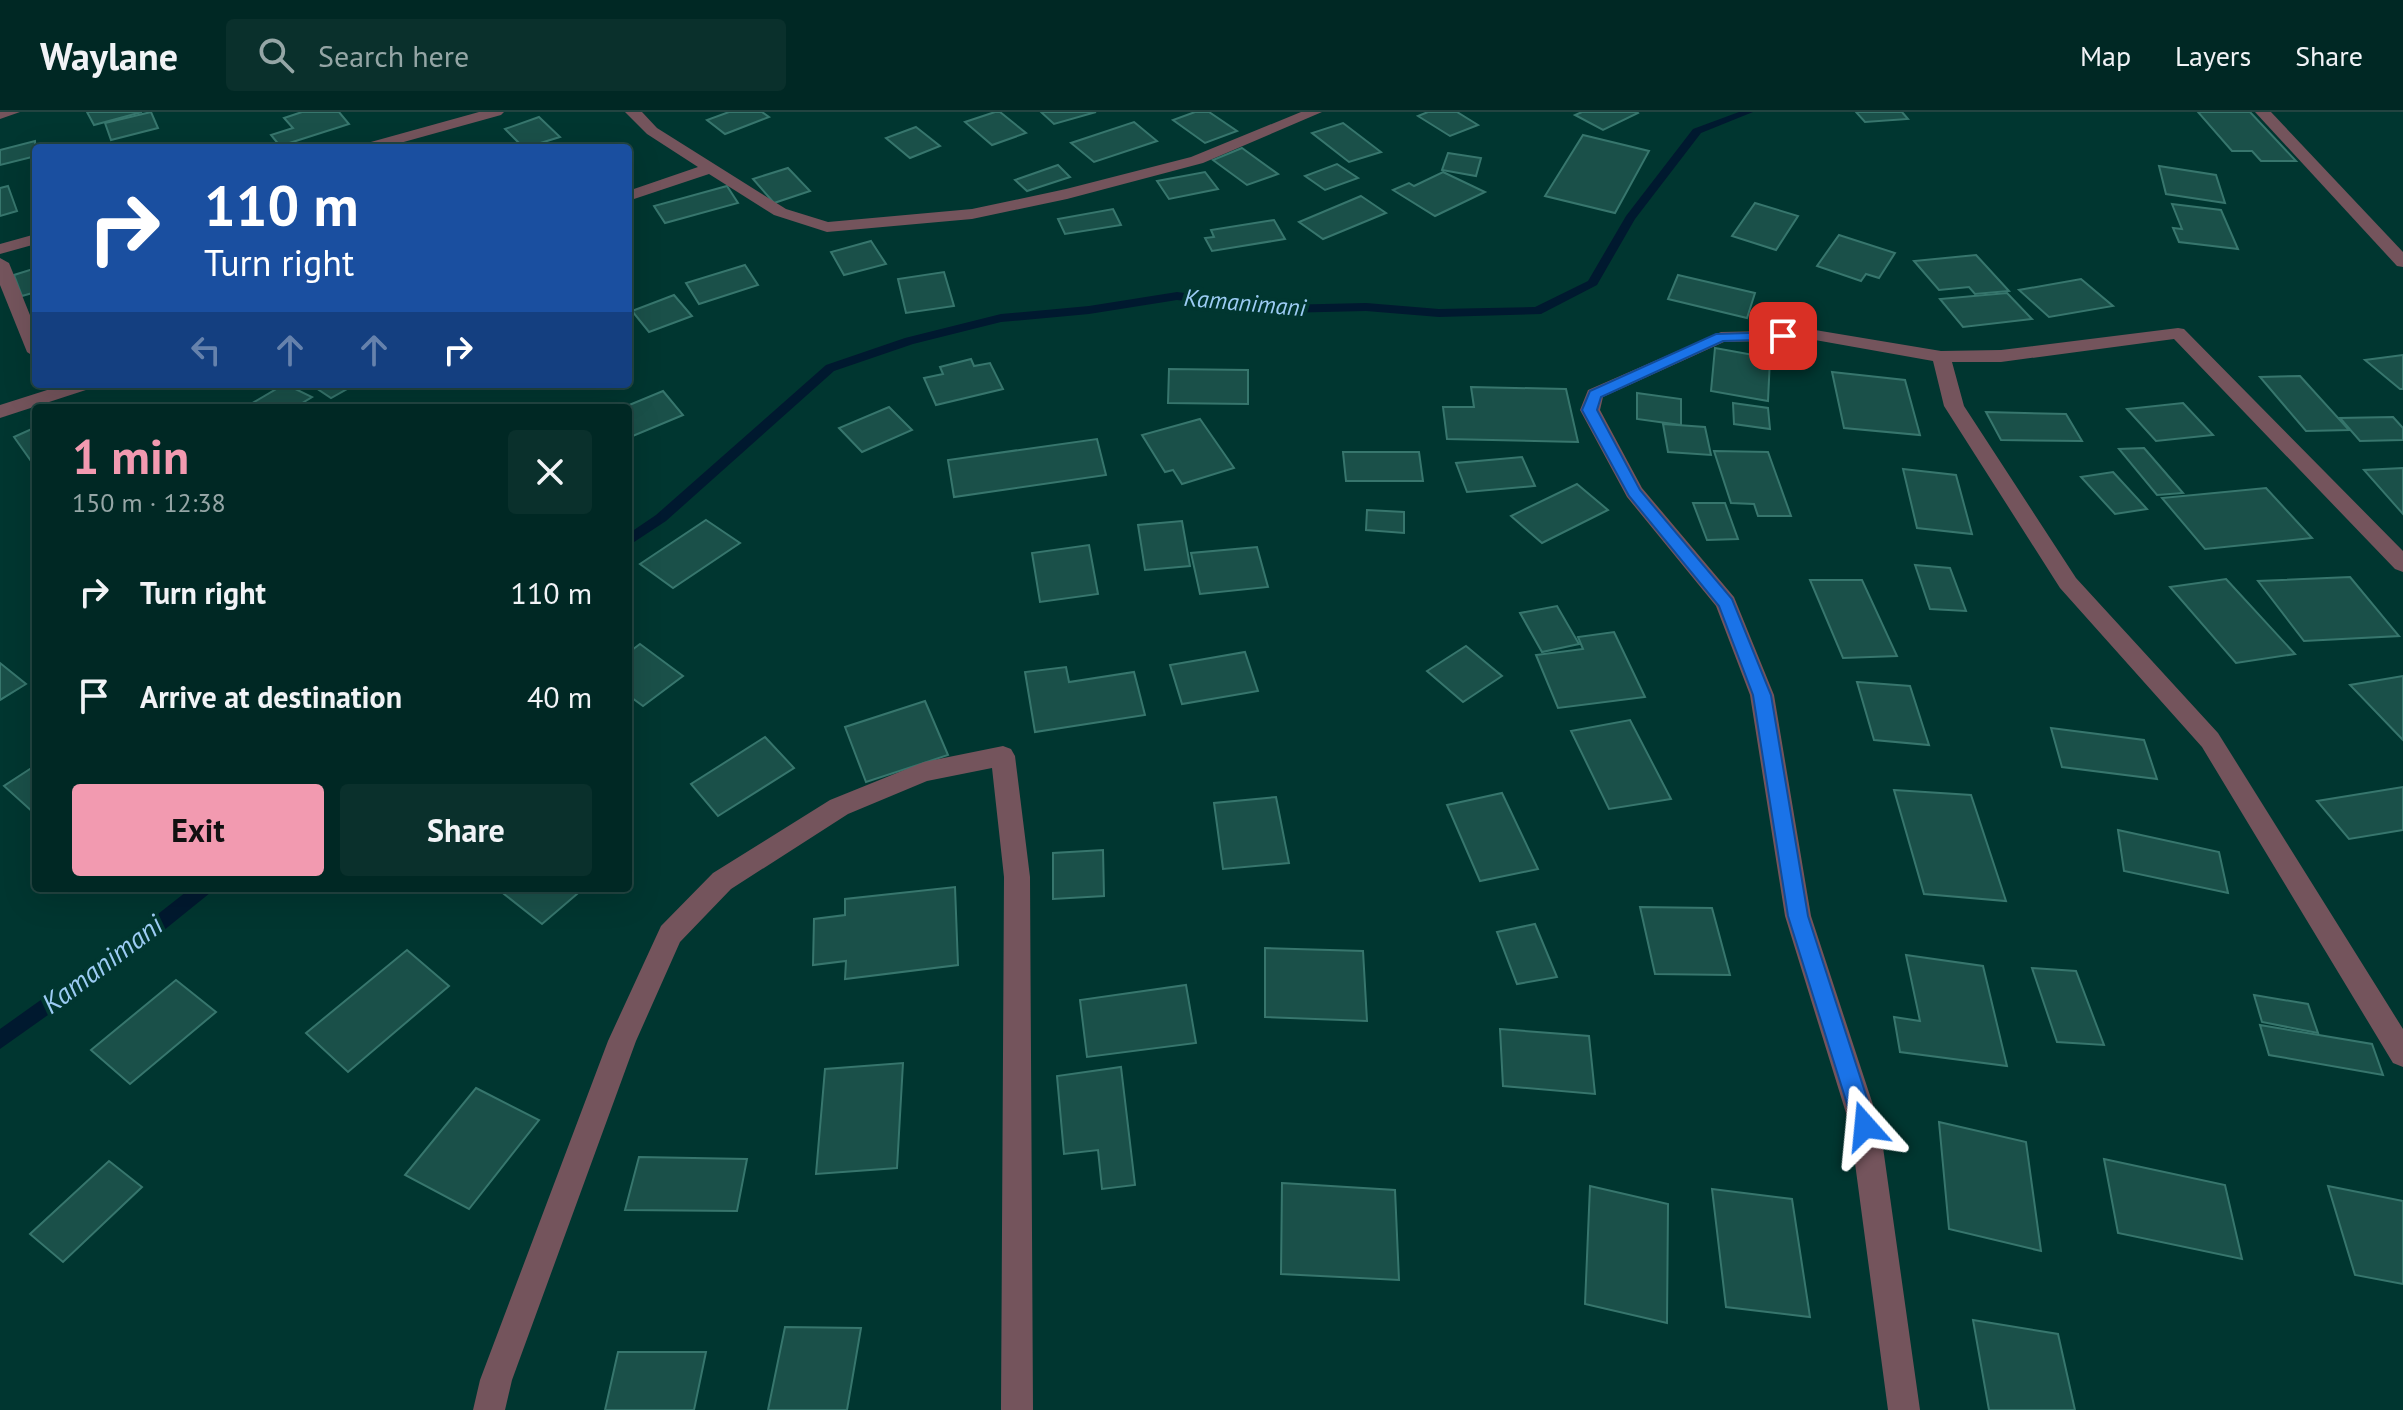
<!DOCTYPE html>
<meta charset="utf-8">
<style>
:root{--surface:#002824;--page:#0a302c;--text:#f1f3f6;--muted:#95a6a6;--line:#224441;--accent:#f29ab0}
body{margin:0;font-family:"PT Sans",sans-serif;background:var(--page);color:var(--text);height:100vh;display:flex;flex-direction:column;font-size:30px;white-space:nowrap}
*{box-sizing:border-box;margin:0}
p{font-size:26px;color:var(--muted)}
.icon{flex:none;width:44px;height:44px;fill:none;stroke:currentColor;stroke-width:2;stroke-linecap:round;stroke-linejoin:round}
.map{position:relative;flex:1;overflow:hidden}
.drawer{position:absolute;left:32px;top:292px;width:600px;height:488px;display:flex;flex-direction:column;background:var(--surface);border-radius:8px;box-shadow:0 8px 32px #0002,0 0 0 2px var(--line)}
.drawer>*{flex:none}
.hud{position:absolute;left:32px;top:32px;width:600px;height:244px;border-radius:8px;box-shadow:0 8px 32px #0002,0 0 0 2px var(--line);background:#1a4fa0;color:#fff;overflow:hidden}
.pin{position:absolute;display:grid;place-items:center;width:68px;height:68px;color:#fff;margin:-34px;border-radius:16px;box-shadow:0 4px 12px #0006}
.me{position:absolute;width:88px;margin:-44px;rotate:342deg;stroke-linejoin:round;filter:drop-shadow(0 0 6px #0008)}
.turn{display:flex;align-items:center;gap:28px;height:168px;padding:0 40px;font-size:36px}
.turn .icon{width:104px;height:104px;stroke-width:2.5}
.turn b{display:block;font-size:56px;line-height:68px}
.lanes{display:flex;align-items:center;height:76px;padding:0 40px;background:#0003;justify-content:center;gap:40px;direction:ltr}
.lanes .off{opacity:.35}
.round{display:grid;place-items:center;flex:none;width:84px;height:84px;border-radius:8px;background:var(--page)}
.overview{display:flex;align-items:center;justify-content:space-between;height:136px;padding:0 40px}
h1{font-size:48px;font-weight:700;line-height:60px;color:var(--accent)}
.primary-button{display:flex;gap:16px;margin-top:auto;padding:16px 40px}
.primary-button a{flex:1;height:92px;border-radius:8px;background:var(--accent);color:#111;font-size:32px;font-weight:700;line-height:92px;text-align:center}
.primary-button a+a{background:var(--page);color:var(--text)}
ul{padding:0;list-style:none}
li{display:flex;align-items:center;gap:24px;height:104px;padding:0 40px}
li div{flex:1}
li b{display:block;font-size:30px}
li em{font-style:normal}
header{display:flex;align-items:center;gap:48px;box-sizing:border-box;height:112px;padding:0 40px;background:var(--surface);border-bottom:2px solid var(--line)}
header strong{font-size:38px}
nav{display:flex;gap:44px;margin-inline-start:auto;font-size:28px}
.search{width:560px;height:72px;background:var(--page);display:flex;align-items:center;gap:20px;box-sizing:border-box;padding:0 28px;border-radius:8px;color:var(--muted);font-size:30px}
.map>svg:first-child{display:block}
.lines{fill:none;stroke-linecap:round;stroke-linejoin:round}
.stream{fill:#00192f;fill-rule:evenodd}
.building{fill:#1a5049;stroke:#37766d;stroke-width:2}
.minor{fill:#74545c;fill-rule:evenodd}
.route{fill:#1a73e8;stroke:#114b97;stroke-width:2}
.labels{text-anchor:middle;stroke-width:8;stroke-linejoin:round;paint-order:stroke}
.far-water-label{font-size:24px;font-style:italic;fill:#9cccf4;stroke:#003630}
.water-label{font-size:28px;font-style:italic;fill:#9cccf4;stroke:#003630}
</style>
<header>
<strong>Waylane</strong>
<div class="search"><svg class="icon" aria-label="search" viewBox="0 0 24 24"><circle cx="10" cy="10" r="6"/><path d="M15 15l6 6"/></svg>Search here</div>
<nav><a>Map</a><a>Layers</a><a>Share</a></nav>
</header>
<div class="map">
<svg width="2403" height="1298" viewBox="0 0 2403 1298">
<rect width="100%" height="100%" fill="#003630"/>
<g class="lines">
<g class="stream">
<path d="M1739,0H1753L1701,21L1635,107L1597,173L1541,202L1439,205L1366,199L1281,201L1177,188L1089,202L1001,210L913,232L834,259L666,409L628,434V422L656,403L826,253L905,226L1001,202L1089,194L1177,180L1281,193L1366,191L1439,197L1535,195L1588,169L1626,104L1693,17Z"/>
<path d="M191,776H213L210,781L137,840L0,937V917L125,828Z"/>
</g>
</g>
<g class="building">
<path d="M87,0H142L94,13Z"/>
<path d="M151,0L158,16L111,28L105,11Z"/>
<path d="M302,0H339L349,12L280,34L271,23L293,16L284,6Z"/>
<path d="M729,0H762L769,5L725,22L707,8Z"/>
<path d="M995,0H1000L1026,21L992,33L965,10Z"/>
<path d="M1041,0H1096L1054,12Z"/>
<path d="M1195,0H1209L1237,19L1205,31L1173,8Z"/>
<path d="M1428,0H1457L1478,13L1450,24L1418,4Z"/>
<path d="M1582,0H1637L1638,1L1603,18L1575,3Z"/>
<path d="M1856,0H1902L1908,7L1865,10Z"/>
<path d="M2198,0H2250L2296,49H2261L2252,39H2232Z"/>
<path d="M539,5L560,25L524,36L505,17Z"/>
<path d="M1134,10L1157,29L1094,50L1071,31Z"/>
<path d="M1343,11L1381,40L1349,50L1312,21Z"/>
<path d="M916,15L940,34L910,46L886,26Z"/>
<path d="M1583,23L1649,39L1615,101L1545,84Z"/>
<path d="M35,29L36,44L0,53V38Z"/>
<path d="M1242,36L1278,62L1247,73L1213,48Z"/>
<path d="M1448,41L1481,46L1476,64L1442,58Z"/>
<path d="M1337,52L1358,66L1325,78L1305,64Z"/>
<path d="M1058,53L1070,65L1027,79L1015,68Z"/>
<path d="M2159,54L2216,63L2225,91L2166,82Z"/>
<path d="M788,56L810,79L774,91L753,67Z"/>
<path d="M1205,60L1218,77L1169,87L1157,69Z"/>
<path d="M1443,60L1485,80L1435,104L1393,78L1409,71L1414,74Z"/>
<path d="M8,74L17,99L0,104V76Z"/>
<path d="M727,74L738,91L665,111L654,94Z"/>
<path d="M1361,84L1386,101L1323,127L1299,110Z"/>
<path d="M1755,91L1798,104L1776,138L1732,124Z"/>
<path d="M2172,92L2221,98L2238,137L2179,130L2173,116L2182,117Z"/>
<path d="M1113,97L1121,113L1065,122L1058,107Z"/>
<path d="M1274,108L1285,127L1212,139L1205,126L1214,125L1211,118Z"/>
<path d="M1839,123L1895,141L1879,166L1866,162L1861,169L1817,154Z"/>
<path d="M871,129L886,152L844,163L831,140Z"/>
<path d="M1976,143L2009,179L1975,182L1969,175L1939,178L1914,149Z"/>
<path d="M745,153L758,173L699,192L686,171Z"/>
<path d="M36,156V180L22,184L14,163Z"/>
<path d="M944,160L954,194L906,201L898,167Z"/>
<path d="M1678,163L1755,181L1747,206L1668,187Z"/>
<path d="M2081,167L2113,194L2049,205L2019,178Z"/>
<path d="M2007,181L2032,207L1963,215L1940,187Z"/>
<path d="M674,183L692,204L649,220L632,199Z"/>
<path d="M1715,236L1770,246L1768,289L1711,279Z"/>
<path d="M2403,243V277H2400L2365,248Z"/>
<path d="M971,247L974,254L990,251L1003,277L936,293L924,266L943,262L940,255Z"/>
<path d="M1169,257L1248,258V292L1168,291Z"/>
<path d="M1832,260L1905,268L1920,323L1844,316Z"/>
<path d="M2300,264L2349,318L2306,319L2260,265Z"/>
<path d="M285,272L312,285L294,296H244Z"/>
<path d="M310,272H356L331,286Z"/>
<path d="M1471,275L1566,277L1578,330L1447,327L1443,295H1474Z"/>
<path d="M663,279L683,303L628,326V296H622Z"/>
<path d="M1637,281L1681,287V313L1637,307Z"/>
<path d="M1733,291L1768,296L1770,317L1734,312Z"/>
<path d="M2183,291L2213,323L2156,329L2127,297Z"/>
<path d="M889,295L912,318L862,340L839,316Z"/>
<path d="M1986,300L2066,302L2082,329L2001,328Z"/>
<path d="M2393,305L2403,316V328L2360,329L2340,306Z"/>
<path d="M1200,307L1234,356L1182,372L1173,358L1165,360L1142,323Z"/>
<path d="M1663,312L1705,315L1711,343L1668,340Z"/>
<path d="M36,315V356L14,325Z"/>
<path d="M1097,327L1106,363L954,385L948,348Z"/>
<path d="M2144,336L2183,381L2157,383L2119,337Z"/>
<path d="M1714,339L1768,340L1791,404H1758L1754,392L1731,391Z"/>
<path d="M1343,340H1419L1423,369H1346Z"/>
<path d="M1522,345L1535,374L1467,380L1456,351Z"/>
<path d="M2403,356V402L2364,358Z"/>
<path d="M1903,357L1956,363L1972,422L1917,416Z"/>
<path d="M2113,360L2147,397L2115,402L2081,365Z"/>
<path d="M1577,372L1608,398L1542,431L1511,404Z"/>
<path d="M2266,376L2312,426L2205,437L2162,386Z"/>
<path d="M1693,391H1725L1738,427L1707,428Z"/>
<path d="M1367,398L1404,400V421L1366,418Z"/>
<path d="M706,408L740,431L673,476L640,452Z"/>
<path d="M1182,409L1190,454L1145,458L1138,413Z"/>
<path d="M1089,433L1098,482L1040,490L1032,441Z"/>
<path d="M1257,435L1268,475L1200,482L1191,441Z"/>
<path d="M1915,453L1950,456L1966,499L1930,497Z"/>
<path d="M2350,465L2399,524L2304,529L2258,469Z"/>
<path d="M2226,467L2295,542L2236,551L2170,475Z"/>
<path d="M1810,468H1862L1897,544L1843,546Z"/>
<path d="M1557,494L1579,532L1542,540L1520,501Z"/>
<path d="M1614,520L1645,585L1558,596L1536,543L1583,537L1578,525Z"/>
<path d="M640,532L683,564L643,594L628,583V541Z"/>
<path d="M1466,534L1502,564L1463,590L1427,559Z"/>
<path d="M1245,540L1258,579L1182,592L1170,553Z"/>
<path d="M0,551L26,572L0,588Z"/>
<path d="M1066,555L1069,570L1134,560L1145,603L1035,620L1025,560Z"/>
<path d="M2403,564V628L2350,573Z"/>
<path d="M1857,570L1910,574L1929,633L1874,628Z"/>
<path d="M925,589L948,643L866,670L845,615Z"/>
<path d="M1630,608L1671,687L1609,697L1571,619Z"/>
<path d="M2051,616L2144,628L2157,667L2062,655Z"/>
<path d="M765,625L794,656L718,704L691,672Z"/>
<path d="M36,653V702H35L4,674Z"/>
<path d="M2403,675V718L2349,727L2317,689Z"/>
<path d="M1894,678L1971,683L2006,789L1924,782Z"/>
<path d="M1502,681L1538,757L1480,769L1447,693Z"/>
<path d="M1276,685L1289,751L1223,757L1214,691Z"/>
<path d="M2118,718L2219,740L2228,781L2124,759Z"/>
<path d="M1103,738L1104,784L1053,787V741Z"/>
<path d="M955,775L958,853L845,867L846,849L813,853L814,807L845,803V787Z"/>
<path d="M502,776H584L542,812L499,778Z"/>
<path d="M1640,795L1712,796L1730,863L1655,862Z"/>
<path d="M1535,812L1557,865L1517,872L1497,820Z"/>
<path d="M1265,836L1363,839L1367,909L1265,905Z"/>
<path d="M407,838L449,874L348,960L306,921Z"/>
<path d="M1906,843L1983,854L2007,954L1900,940L1894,905L1920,909Z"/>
<path d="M2032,856L2076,859L2104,933L2057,930Z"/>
<path d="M176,868L216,900L130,972L91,938Z"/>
<path d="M1186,873L1196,931L1087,945L1080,888Z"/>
<path d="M2254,883L2308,892L2318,921L2262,910Z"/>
<path d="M2260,913L2372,932L2383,963L2269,943Z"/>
<path d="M1500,917L1589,924L1595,982L1503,974Z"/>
<path d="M903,951L897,1056L816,1062L825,957Z"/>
<path d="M1121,955L1135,1073L1102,1077L1098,1038L1064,1042L1057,964Z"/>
<path d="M476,976L539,1008L469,1097L405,1063Z"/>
<path d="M1939,1010L2026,1030L2041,1139L1949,1117Z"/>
<path d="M639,1045L747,1047L737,1099L625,1098Z"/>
<path d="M2104,1047L2225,1073L2242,1147L2118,1121Z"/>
<path d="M109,1049L142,1075L63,1150L30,1122Z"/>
<path d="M1282,1071L1395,1078L1399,1168L1281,1162Z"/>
<path d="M1590,1074L1668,1092L1667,1211L1585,1192Z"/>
<path d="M2328,1074L2403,1089V1172L2355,1163Z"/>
<path d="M1712,1077L1792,1087L1810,1205L1726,1195Z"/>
<path d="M1973,1208L2058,1222L2075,1298H1989Z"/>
<path d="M785,1215L861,1216L847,1298H768Z"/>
<path d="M618,1240H706L694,1298H605Z"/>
</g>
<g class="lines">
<g class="minor">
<path d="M0,0H20L0,7Z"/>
<path d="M479,0H504L501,3L382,36H357L360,33Z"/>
<path d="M625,0H642L657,16L786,97L828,110L972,97L1066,77L1191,45L1301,0H1322L1203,51L1067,87L972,107L827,120L774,103L709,62L628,89V79L698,55L647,22Z"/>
<path d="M2255,0H2271L2403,140V155L2397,154Z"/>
<path d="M36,122V132L0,142V132Z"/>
<path d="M0,146L9,151L36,218V246L27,240L0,173Z"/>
<path d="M2178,216L2184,217L2403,439V460L2395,457L2174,227L2001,250H1952L1964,294L2076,466L2218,621L2403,917V955L2393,951L2202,635L2060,476L1944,294L1933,249L1815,228L1724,230L1603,285L1600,298L1642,376L1734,485L1774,583L1811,804L1880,1014L1920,1298H1888L1850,1014L1785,804L1750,583L1716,494L1627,385L1580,298L1588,278L1721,220L1815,218L1941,239L2001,238Z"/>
<path d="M66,272H94L92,276L0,306V293Z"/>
<path d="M1003,634L1011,637L1015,644L1030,765L1033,1298H1001L1004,765L992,656L927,669L848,702L731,777L680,830L636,929L512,1268L505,1298H473L480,1268L608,929L661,814L713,761L830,688L924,650Z"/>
</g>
</g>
<path class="route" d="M1783,220L1788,221V227L1723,229L1601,285L1597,298L1640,378L1732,487L1771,583L1808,804L1876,1014L1873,1021L1865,1024L1858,1021L1854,1014L1788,804L1753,583L1719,494L1629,384L1582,298L1590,279L1716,222Z"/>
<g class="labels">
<g class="far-water-label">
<text transform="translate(1245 191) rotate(5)" y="8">Kamanimani</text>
</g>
<g class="water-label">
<text transform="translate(102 852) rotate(-37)" y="10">Kamanimani</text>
</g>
</g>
</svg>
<div class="pin" style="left:1783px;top:224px;background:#d93025"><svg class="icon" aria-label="arrive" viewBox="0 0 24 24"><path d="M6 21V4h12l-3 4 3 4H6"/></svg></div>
<svg class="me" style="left:1865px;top:1014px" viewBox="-20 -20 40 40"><path d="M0-17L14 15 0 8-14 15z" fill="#1a73e8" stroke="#fff" stroke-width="4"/></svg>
<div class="hud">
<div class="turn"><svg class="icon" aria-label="right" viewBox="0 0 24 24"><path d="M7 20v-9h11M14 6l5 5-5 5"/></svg><div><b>110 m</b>Turn right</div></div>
<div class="lanes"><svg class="icon off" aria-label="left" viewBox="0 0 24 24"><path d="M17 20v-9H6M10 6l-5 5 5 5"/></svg><svg class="icon off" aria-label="ahead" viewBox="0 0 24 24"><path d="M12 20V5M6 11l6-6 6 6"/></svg><svg class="icon off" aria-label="ahead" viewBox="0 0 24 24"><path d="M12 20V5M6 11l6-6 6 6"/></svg><svg class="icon" aria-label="right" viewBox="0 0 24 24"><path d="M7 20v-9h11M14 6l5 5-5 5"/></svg></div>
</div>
<section class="drawer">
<div class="overview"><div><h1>1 min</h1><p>150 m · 12:38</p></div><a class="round"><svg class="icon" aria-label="close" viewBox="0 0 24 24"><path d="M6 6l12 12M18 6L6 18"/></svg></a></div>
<ul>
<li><svg class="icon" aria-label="right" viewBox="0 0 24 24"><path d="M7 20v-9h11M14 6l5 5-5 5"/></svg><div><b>Turn right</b></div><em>110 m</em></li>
<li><svg class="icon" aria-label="arrive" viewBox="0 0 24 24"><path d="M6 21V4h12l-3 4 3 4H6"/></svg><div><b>Arrive at destination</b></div><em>40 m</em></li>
</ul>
<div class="primary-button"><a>Exit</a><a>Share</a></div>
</section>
</div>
